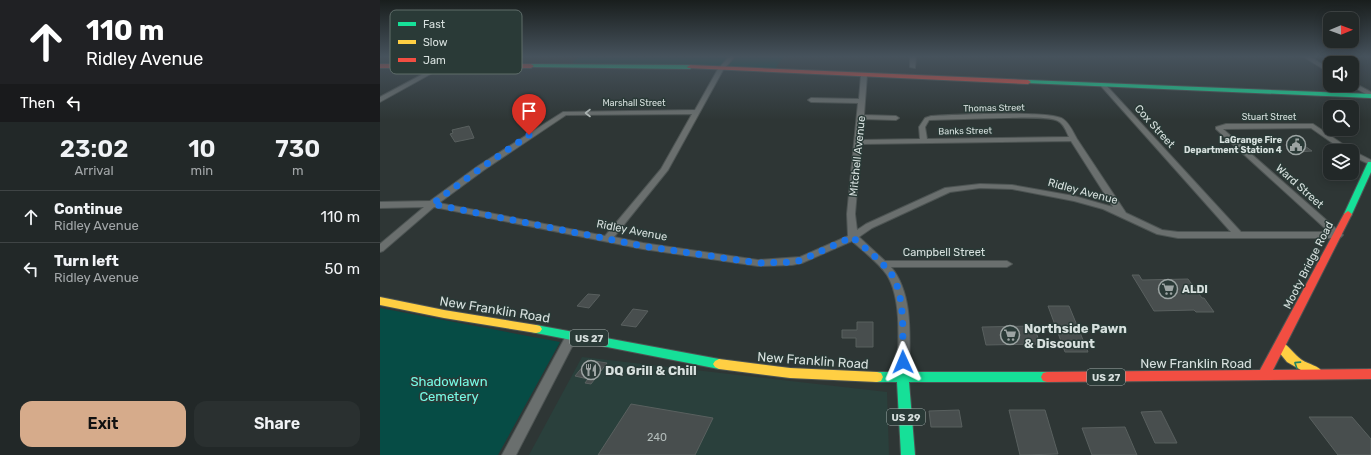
<!DOCTYPE html>
<style>
:root{--surface:#222828;--page:#2a3030;--text:#f1f3f6;--muted:#a2a6a8;--line:#3f4445;--accent:#d6ab8b}
body{margin:0;font-family:Rubik,sans-serif;background:var(--page);color:var(--text);height:100vh;display:flex;flex-direction:column;font-size:15px;white-space:nowrap}
*{box-sizing:border-box;margin:0}
p{font-size:13px;color:var(--muted)}
.icon{flex:none;width:22px;height:22px;fill:none;stroke:currentColor;stroke-width:2;stroke-linecap:round;stroke-linejoin:round}
.map{position:relative;flex:1;overflow:hidden}
.sheet{display:flex;flex-direction:column;background:var(--surface);width:380px}
.sheet>*{flex:none}
.hud{background:#202124;color:#fff;overflow:hidden}
.needle{width:26px;rotate:89deg}
.fabs{position:absolute;left:943px;top:12px;display:grid;gap:8px}
.fabs a{display:grid;place-items:center;width:36px;height:36px;border-radius:8px;background:var(--surface);box-shadow:0 2px 10px #0003,0 0 0 1px var(--line);font-size:20px}
.pin{position:absolute;display:grid;place-items:center;width:34px;height:34px;color:#fff;margin:-41px -17px;border-radius:50% 50% 50% 0;rotate:-45deg;box-shadow:0 0 4px #0007}
.pin .icon{rotate:45deg}
.me{position:absolute;width:44px;margin:-22px;rotate:359deg;stroke-linejoin:round;filter:drop-shadow(0 0 3px #0008)}
.turn{display:flex;align-items:center;gap:14px;height:84px;padding:0 20px;font-size:18px}
.turn .icon{width:52px;height:52px;stroke-width:2.5}
.turn b{display:block;font-size:28px;line-height:34px}
.then{display:flex;align-items:center;height:38px;padding:0 20px;background:#0003;gap:8px;font-size:15px}
.eta{display:flex;justify-content:space-evenly;align-items:center;height:68px;text-align:center}
.eta b{font-size:24px;font-weight:600;line-height:28px}
.button{display:flex;gap:8px;margin-top:auto;padding:8px 20px}
.button a{flex:1;height:46px;border-radius:12px;background:var(--accent);color:#111;font-size:16px;font-weight:600;line-height:46px;text-align:center}
.button a+a{background:var(--page);color:var(--text)}
ul{padding:0;list-style:none}
li{display:flex;align-items:center;gap:12px;height:52px;padding:0 20px;border-top:1px solid var(--line)}
li div{flex:1}
li b{display:block;font-size:15px}
li em{font-style:normal}
main{display:flex;flex:1;min-height:0}
.map>svg:first-child{display:block}
.built{fill:#2a403c}
.green{fill:#064c45}
.building{fill:#484e4e;stroke:#59605f}
.lines{fill:none;stroke-linecap:round;stroke-linejoin:round}
.street-casing{stroke:#4d5453;stroke-width:2}
.fast-casing{stroke:#4d5453;stroke-width:2}
.slow-casing{stroke:#4d5453;stroke-width:2}
.jam-casing{stroke:#4d5453;stroke-width:2}
.street{fill:#6a6f6e;fill-rule:evenodd}
.fast{fill:#16e098;fill-rule:evenodd}
.slow{fill:#ffcf43;fill-rule:evenodd}
.jam{fill:#f24e42;fill-rule:evenodd}
.oneway{stroke:#b6bebc}
.oneway2{stroke:#218563}
.route{stroke:#1a73e8;stroke-width:7;stroke-dasharray:0 12.6}
.labels{text-anchor:middle;stroke-width:3;stroke-linejoin:round;paint-order:stroke}
.far-street-label{font-size:9px;fill:#d7e0de;stroke:#2a3a37}
.far-poi-label{font-size:9px;font-weight:bold;fill:#d7e0de;stroke:#2a3a37;text-anchor:end}
.shield{fill:#2a3a37;stroke:#a3aeac;stroke-width:1}
.shield-label{font-size:10px;font-weight:bold;fill:#d7e0de}
.street-label{font-size:11px;fill:#d7e0de;stroke:#2a3a37}
.poi-label{font-size:11px;font-weight:bold;fill:#d7e0de;stroke:#2a3a37;text-anchor:start}
.near-number-label{font-size:11px;fill:#b3bcba}
.near-street-label{font-size:13px;fill:#d7e0de;stroke:#2a3a37}
.near-poi-label{font-size:13px;font-weight:bold;fill:#d7e0de;stroke:#2a3a37;text-anchor:start}
.near-park-label{font-size:13px;fill:#75fbe6;stroke:#2a3a37}
.key{fill:#2a3a37;stroke:#5e6c69;stroke-width:1}
.key-label{font-size:11px;fill:#d7e0de}
</style>
<main>
<section class="sheet">
<div class="hud">
<div class="turn"><svg class="icon" aria-label="ahead" viewBox="0 0 24 24"><path d="M12 20V5M6 11l6-6 6 6"/></svg><div><b>110 m</b>Ridley Avenue</div></div>
<div class="then">Then<svg class="icon" aria-label="left" viewBox="0 0 24 24"><path d="M17 20v-9H6M10 6l-5 5 5 5"/></svg></div>
</div>
<div class="eta">
<div><b>23:02</b><p>Arrival</p></div>
<div><b>10</b><p>min</p></div>
<div><b>730</b><p>m</p></div>
</div>
<ul>
<li><svg class="icon" aria-label="ahead" viewBox="0 0 24 24"><path d="M12 20V5M6 11l6-6 6 6"/></svg><div><b>Continue</b><p>Ridley Avenue</p></div><em>110 m</em></li>
<li><svg class="icon" aria-label="left" viewBox="0 0 24 24"><path d="M17 20v-9H6M10 6l-5 5 5 5"/></svg><div><b>Turn left</b><p>Ridley Avenue</p></div><em>50 m</em></li>
</ul>
<div class="button"><a>Exit</a><a>Share</a></div>
</section>
<div class="map">
<svg width="991" height="455" viewBox="0 0 991 455">
<rect width="100%" height="100%" fill="#2e3635"/>
<path class="built" d="M202,357L507,392L509,455H149Z"/>
<g class="green">
<path d="M200,56H349L340,67L263,64L192,63Z"/>
<path d="M356,56H404L395,69L346,66Z"/>
<path d="M0,308L180,342L118,455H0Z"/>
</g>
<g class="building">
<path d="M89,126L94,138L75,142L70,134L73,133L72,130Z"/>
<path d="M906,142H919L932,151L918,152Z"/>
<path d="M752,275H759L762,280L808,279L822,298H824L834,312H816L814,310L774,311Z"/>
<path d="M208,294L220,295L209,308L197,306Z"/>
<path d="M668,306H689L708,352H685Z"/>
<path d="M253,309L268,311L256,327L241,325Z"/>
<path d="M477,322H493V347H476V338H462V330H477Z"/>
<path d="M654,326L660,344L606,345L602,327Z"/>
<path d="M208,360L227,363L211,384L205,383L208,379L195,376Z"/>
<path d="M251,404L333,418L315,455H218Z"/>
<path d="M579,410L582,427H551L549,411Z"/>
<path d="M629,410H665L678,454L640,455Z"/>
<path d="M781,411L797,443H775L761,412Z"/>
<path d="M929,417H972L991,439V455H958Z"/>
<path d="M745,427L757,455H712L702,428Z"/>
</g>
<g class="lines">
<defs>
<g id="street">
<path d="M350,56H355L343,70L288,170L234,237L263,243L378,260L420,257L468,236L467,214L478,103L431,102L428,100L431,98L479,99L481,75L484,73L487,75L484,115L516,116L519,118L516,120L483,119L481,140L540,139L539,127L545,118L551,116C571,115 671,110 683,119C690,124 693,132 697,139L746,213L782,230L798,232H851L721,86V84H725L861,232H949L836,129V127L846,124H933L973,151L991,160V165L972,156V151H964L931,128L843,129L961,233L963,235L961,237L958,238H798L777,234L723,209L694,201L632,189L600,188L570,192L492,228L479,237L505,261H627L632,264L627,267H511C535,296 529,343 529,378L527,382L523,383L519,382L517,378C518,348 523,301 507,275C498,262 484,252 472,241L422,263L412,265L378,266L263,249L54,207L3,251L0,252V244L44,207L0,208V202L50,201L98,166L183,112L315,110L338,69ZM312,114L281,169L225,236L59,203L104,170L186,115ZM620,118C631,118 670,116 678,121C684,124 686,131 689,137L547,139L545,127L549,120ZM691,141L733,207L694,196L632,185L600,184L565,188L486,224L477,230L475,214L481,144Z"/>
<path d="M530,56H536L535,68L530,67Z"/>
<path d="M922,56H929L950,69V73Z"/>
<path d="M60,65L65,66L0,102V97Z"/>
<path d="M972,82L991,92V97L970,85H972Z"/>
<path d="M192,331L196,332L198,335L136,455H122L188,332Z"/>
</g>
<g id="fast">
<path d="M151,64L310,65L313,67L310,69L149,67V65Z"/>
<path d="M648,80L991,94V98L646,83V81Z"/>
<path d="M988,162H991V172L972,214L971,216H965L964,214Z"/>
<path d="M156,325L339,359L343,361L345,364L343,367L339,369L156,333L152,332L150,329L152,326Z"/>
<path d="M497,372H667L671,373L673,377L671,381L667,382H529L535,455H521L517,382H497L493,381L491,377L493,373Z"/>
</g>
<g id="slow">
<path d="M0,297L64,310L156,325L160,326L162,329L160,332L156,333L64,318L0,305Z"/>
<path d="M900,341C908,344 914,355 922,360C928,364 940,366 943,373L941,377L937,378L933,377L907,362L894,346L896,343Z"/>
<path d="M339,359L410,368L497,372L501,373L503,377L501,381L497,382L410,378L339,369L335,367L333,364L335,361Z"/>
</g>
<g id="jam">
<path d="M0,64H151L154,66L151,68H0Z"/>
<path d="M310,65L648,80L651,82L648,84L308,68L307,67Z"/>
<path d="M968,211L972,214L893,370L991,369V379L667,382L663,381L661,377L663,373L667,372L880,370L964,214Z"/>
</g>
</defs>
<use href="#street" class="street-casing"/>
<use href="#fast" class="fast-casing"/>
<use href="#slow" class="slow-casing"/>
<use href="#jam" class="jam-casing"/>
<use href="#street" class="street"/>
<use href="#fast" class="fast"/>
<use href="#slow" class="slow"/>
<use href="#jam" class="jam"/>
</g>
<defs><path id="oneway-chevron" d="M-2-3.5L2.5 0L-2 3.5" fill="none" stroke-width="1.6" stroke-linecap="round" stroke-linejoin="round"/></defs>
<use class="oneway" href="#oneway-chevron" transform="translate(208 113) rotate(180)"/>
<use class="oneway2" href="#oneway-chevron" transform="translate(917 364) rotate(-147)"/>
<linearGradient id="sky" x2="0" y2="1"><stop stop-color="#191e1d"/><stop offset="0.47" stop-color="#46525c"/><stop offset="1" stop-color="#46525c" stop-opacity="0"/></linearGradient>
<rect width="991" height="120" fill="url(#sky)"/>
<g class="lines">
<path class="route" d="M149,135L101,168L52,204L263,246L378,263L412,262L422,260L472,237C484,247 504,263 512,275C526,298 522,336 523,362"/>
</g>
<defs>
<symbol id="civic-ring" viewBox="-11 -11 22 22"><circle r="9.5" fill="#2a3a37" stroke="#9ca4a3" stroke-width="1.5"/><path d="M-.6-6.5H3V-4.5H.6V-3L4-1V1h2V6H-6V1h2V-1L-.6-3ZM-1.2 2.5V6h2.4V2.5Z" fill="#9ca4a3"/></symbol>
<symbol id="supermarket-ring" viewBox="-11 -11 22 22"><circle r="9.5" fill="#2a3a37" stroke="#9ca4a3" stroke-width="1.5"/><path d="M-6-5.5h2.5l.6 2H6L4.5 2H-2.5L-4.4-4H-6ZM-1.5 3.2a1.3 1.3 0 1 0 .1 0ZM3 3.2a1.3 1.3 0 1 0 .1 0Z" fill="#9ca4a3"/></symbol>
<symbol id="restaurant-ring" viewBox="-11 -11 22 22"><circle r="9.5" fill="#2a3a37" stroke="#9ca4a3" stroke-width="1.5"/><path d="M-5-6h1v4h1v-4h1v4h1v-4h1v5L-1.5 .5V6h-2V.5L-5-1ZM5-6V6H3V1.5H1.5Q1.5-4 5-6Z" fill="#9ca4a3"/></symbol>
</defs>
<g fill-rule="evenodd">
<use href="#civic-ring" x="905" y="134" width="22" height="22"/>
<use href="#supermarket-ring" x="777" y="278" width="22" height="22"/>
<use href="#supermarket-ring" x="619" y="324" width="22" height="22"/>
<use href="#restaurant-ring" x="200" y="359" width="22" height="22"/>
</g>
<g class="labels">
<g class="far-street-label">
<text x="254" y="106">Marshall Street</text>
<text transform="translate(614 108) rotate(-1)" y="3">Thomas Street</text>
<text x="889" y="120">Stuart Street</text>
<text transform="translate(585 131) rotate(-1)" y="3">Banks Street</text>
</g>
<g class="far-poi-label">
<text x="902" y="143">LaGrange Fire<tspan x="902" dy="10">Department Station 4</tspan></text>
</g>
<g class="shield">
<rect x="190" y="330" width="38" height="16" rx="3"/>
<rect x="707" y="369" width="38" height="16" rx="3"/>
<rect x="507" y="409" width="38" height="16" rx="3"/>
</g>
<g class="shield-label">
<text x="209" y="342">US 27</text>
<text x="726" y="381">US 27</text>
<text x="526" y="421">US 29</text>
</g>
<g class="street-label">
<text transform="translate(775 126) rotate(48)" y="4">Cox Street</text>
<text transform="translate(477 156) rotate(-84)" y="4">Mitchell Avenue</text>
<text transform="translate(920 186) rotate(42)" y="4">Ward Street</text>
<text transform="translate(703 191) rotate(15)" y="4">Ridley Avenue</text>
<text transform="translate(252 230) rotate(11)" y="4">Ridley Avenue</text>
<text x="564" y="256">Campbell Street</text>
<text transform="translate(928 265) rotate(-63)" y="4">Mooty Bridge Road</text>
</g>
<g class="poi-label">
<text x="802" y="293">ALDI</text>
</g>
<g class="near-number-label">
<text x="277" y="441">240</text>
</g>
<g class="near-street-label">
<text transform="translate(115 309) rotate(9)" y="5">New Franklin Road</text>
<text transform="translate(433 360) rotate(4)" y="5">New Franklin Road</text>
<text x="816" y="368">New Franklin Road</text>
</g>
<g class="near-poi-label">
<text x="644" y="333">Northside Pawn<tspan x="644" dy="15">&amp; Discount</tspan></text>
<text x="225" y="375">DQ Grill &amp; Chill</text>
</g>
<g class="near-park-label">
<text x="69" y="386">Shadowlawn<tspan x="69" dy="15">Cemetery</tspan></text>
</g>
</g>
<rect x="10" y="10" width="132" height="64" rx="6" class="key"/>
<rect x="18" y="22" width="18" height="4" fill="#16e098"/>
<rect x="18" y="40" width="18" height="4" fill="#ffcf43"/>
<rect x="18" y="58" width="18" height="4" fill="#f24e42"/>
<g class="key-label">
<text x="43" y="28">Fast</text>
<text x="43" y="46">Slow</text>
<text x="43" y="64">Jam</text>
</g>
</svg>
<div class="fabs">
<a><svg class="needle" viewBox="-14 -14 28 28"><path d="M0-13l5 13h-10z" fill="#e53935"/><path d="M0 13l5-13h-10z" fill="#a2a6a8"/></svg></a>
<a><svg class="icon" aria-label="sound" viewBox="0 0 24 24"><path d="M4 9h4l5-4v14l-5-4H4zM17 9q2 3 0 6"/></svg></a>
<a><svg class="icon" aria-label="search" viewBox="0 0 24 24"><circle cx="10" cy="10" r="6"/><path d="M15 15l6 6"/></svg></a>
<a><svg class="icon" aria-label="layers" viewBox="0 0 24 24"><path d="M12 4l9 5-9 5-9-5zM3 14l9 5 9-5"/></svg></a>
</div>
<div class="pin" style="left:149px;top:135px;background:#d93025"><svg class="icon" aria-label="arrive" viewBox="0 0 24 24"><path d="M6 21V4h12l-3 4 3 4H6"/></svg></div>
<svg class="me" style="left:523px;top:362px" viewBox="-20 -20 40 40"><path d="M0-17L14 15 0 8-14 15z" fill="#1a73e8" stroke="#fff" stroke-width="4"/></svg>
</div>
</main>
